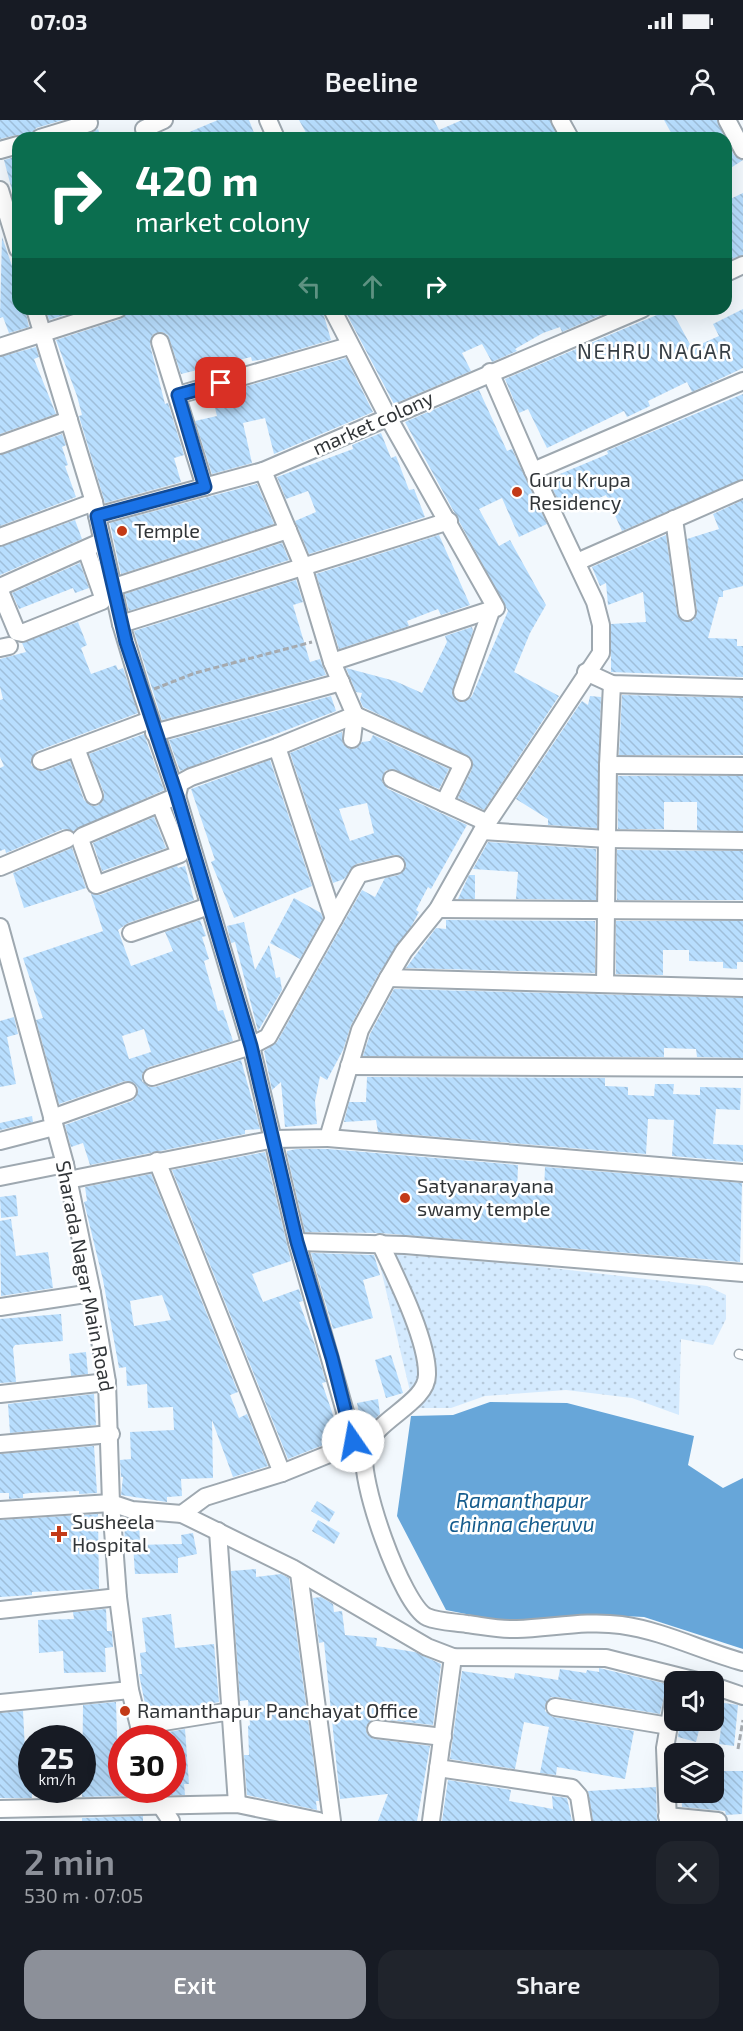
<!DOCTYPE html>
<meta charset="utf-8">
<style>
:root{--surface:#171b24;--page:#20242c;--text:#f1f3f6;--muted:#9ea1a6;--accent:#8c9099}
body{margin:0;font-family:"Exo 2",sans-serif;background:var(--page);color:var(--text);height:100vh;display:flex;flex-direction:column;font-size:22px;white-space:nowrap}
*{box-sizing:border-box;margin:0}
p{font-size:20px;color:var(--muted)}
.icon{flex:none;width:33px;height:33px;fill:none;stroke:currentColor;stroke-width:2;stroke-linecap:round;stroke-linejoin:round}
.map{position:relative;height:1701px;overflow:hidden}
.drawer{display:flex;flex-direction:column;background:var(--surface);flex:1}
.drawer>*{flex:none}
.top-card{position:absolute;left:12px;top:12px;width:720px;height:183px;border-radius:18px;box-shadow:0 6px 24px #0002;background:#0b6e4f;color:#fff;overflow:hidden}
.buttons{position:absolute;left:664px;top:1551px;display:grid;gap:12px}
.buttons a{display:grid;place-items:center;width:60px;height:60px;border-radius:12px;background:var(--surface);box-shadow:0 6px 24px #0002;font-size:30px}
.speed{position:absolute;left:18px;top:1605px;display:flex;gap:12px;font-size:30px;font-weight:700;text-align:center}
.speed>*{display:grid;place-content:center;width:78px;height:78px;border-radius:50%;background:var(--surface);box-shadow:0 6px 24px #0002;line-height:1}
.speed small{font-size:15px;font-weight:400}
.speed .limit{border:9px solid #d22;background:#fff;color:#111}
.pin{position:absolute;display:grid;place-items:center;width:51px;height:51px;color:#fff;margin:-26px;border-radius:12px;box-shadow:0 3px 9px #0006}
.me{position:absolute;width:66px;margin:-33px;rotate:348deg;stroke-linejoin:round;filter:drop-shadow(0 0 4px #0008)}
.turn{display:flex;align-items:center;gap:21px;height:126px;padding:0 24px;font-size:27px}
.turn .icon{width:78px;height:78px;stroke-width:2.5}
.turn b{display:block;font-size:42px;line-height:51px}
.lanes{display:flex;align-items:center;height:57px;padding:0 24px;background:#0003;justify-content:center;gap:30px;direction:ltr}
.lanes .off{opacity:.35}
.round{display:grid;place-items:center;flex:none;width:63px;height:63px;border-radius:18px;background:var(--page)}
.summary{display:flex;align-items:center;justify-content:space-between;height:102px;padding:0 24px}
h1{font-size:36px;font-weight:600;line-height:45px;color:var(--accent)}
.action{display:flex;gap:12px;margin-top:auto;padding:12px 24px}
.action a{flex:1;height:69px;border-radius:18px;background:var(--accent);color:#fff;font-size:24px;font-weight:600;line-height:69px;text-align:center}
.action a+a{background:var(--page);color:var(--text)}
.status{display:flex;justify-content:space-between;align-items:center;height:42px;padding:0 30px;background:var(--surface);direction:ltr}
.status svg{height:16px;fill:currentColor}
header{display:flex;justify-content:space-between;align-items:center;height:78px;padding:0 24px;background:var(--surface);font-size:27px;font-weight:600}
.map>svg:first-child{display:block}
.park{fill:url(#park-dots)}
.water{fill:#67a6d9}
.building{fill:url(#building-back-hatch);fill-rule:evenodd}
.lines{fill:none;stroke-linecap:round;stroke-linejoin:round}
.lane-casing{stroke:#9ea8b0;stroke-width:11}
.street-casing{stroke:#9ea8b0;stroke-width:20}
.path{stroke:#a5aaaf;stroke-width:3;stroke-dasharray:6 3;stroke-linecap:butt}
.lane{stroke:#fff;stroke-width:8}
.street{stroke:#fff;stroke-width:16}
.route-casing{stroke:#114b97;stroke-width:15}
.route{stroke:#1a73e8;stroke-width:10}
.poi-dot{fill:#c33a17;stroke:#fff;stroke-width:2}
.labels{text-anchor:middle;stroke-width:5;stroke-linejoin:round;paint-order:stroke}
.street-label{font-size:20px;fill:#313538;stroke:#fff}
.poi-label{font-size:20px;fill:#313538;stroke:#fff;text-anchor:start}
.neighbourhood-label{font-size:21px;letter-spacing:1.5px;fill:#363e45;stroke:#fff}
.water-label{font-size:21px;font-style:italic;fill:#155c8d;stroke:#fff}
</style>
<div class="status"><b>07:03</b><svg viewBox="0 0 49 12"><path d="M0 12V9h3v3zM5 12V6h3v6zM10 12V3h3v9zM15 12V0h3v12zM26 1h20v11H26zM47 4h2v5h-2z"/></svg></div>
<header><svg class="icon" aria-label="back" viewBox="0 0 24 24"><path d="M15 5l-7 7 7 7"/></svg>Beeline<svg class="icon" aria-label="person" viewBox="0 0 24 24"><circle cx="12" cy="8" r="4"/><path d="M4 21q1-7 8-7t8 7"/></svg></header>
<div class="map">
<svg width="743" height="1701" viewBox="0 0 743 1701">
<defs>
<pattern id="park-dots" width="8" height="8" patternUnits="userSpaceOnUse" patternTransform="scale(1.5)"><rect width="8" height="8" fill="#d4eafe"/><path d="M2 2h.1M6 6h.1" fill="none" stroke="#b6c9da" stroke-width="1.8" stroke-linecap="round"/></pattern>
<pattern id="building-back-hatch" width="6" height="6" patternUnits="userSpaceOnUse" patternTransform="scale(1.5)"><rect width="6" height="6" fill="#b8defe"/><path d="M-1 5l2 2M0 0l6 6M5-1l2 2" fill="none" stroke="#9fbfda"/></pattern>
</defs>
<rect width="100%" height="100%" fill="#f2f8fd"/>
<path class="park" d="M377,1133L517,1144L707,1166L726,1175V1199L713,1225L681,1219L679,1295L632,1278L566,1270L485,1276L451,1288H414Z"/>
<path class="water" d="M490,1282L567,1283L694,1316L688,1345L723,1368L743,1358V1529L644,1497L602,1495L516,1504L446,1490L397,1396L411,1296L453,1295Z"/>
<g class="building">
<path d="M0,0H63L36,8L30,18L16,15L0,19Z"/>
<path d="M218,0H249L256,18H175Z"/>
<path d="M299,0H434L439,10L462,0H550L558,18H309Z"/>
<path d="M664,0H717L725,18H674Z"/>
<path d="M98,9L101,18H76L92,13Z"/>
<path d="M726,20L734,35L743,40L726,51Z"/>
<path d="M18,36V78H14L4,40Z"/>
<path d="M743,73V135L726,141V81Z"/>
<path d="M2,117L18,163V189H25L29,207L9,213L3,197L0,198Z"/>
<path d="M46,189H84L49,200Z"/>
<path d="M128,189H322L331,220L266,239L252,241L251,237L181,254L168,215L162,212L153,214L150,225L165,284L168,283L184,335L174,338L181,362L105,383L79,296L82,295L77,276L56,220L121,199Z"/>
<path d="M344,189H605L606,193L562,212L560,207L543,213L515,229L517,231L492,242L482,224L462,233L471,251L394,284Z"/>
<path d="M671,189L692,228L719,216L713,204L743,189V248L692,272L687,262L648,281L650,286L627,297L624,291L547,328L528,289L519,293L505,259Z"/>
<path d="M36,227L39,237L34,239L56,294L0,314V237Z"/>
<path d="M346,238L373,292L274,334L265,298L243,303L252,343L212,354L195,301L217,296L212,276Z"/>
<path d="M479,270L507,331L512,329L547,404L519,417L502,378L479,389L499,426L510,420L546,485L530,513L514,552L559,576L484,690L458,678L472,649L471,638L363,587L360,580L362,573L356,572L346,548L395,561L422,573L447,522L445,516L472,507L473,511L452,573L459,582L468,580L472,576L508,491L405,302Z"/>
<path d="M743,274V359L622,411L606,375L564,393L548,359L608,334L607,331L623,324Z"/>
<path d="M381,313L391,338L396,336L409,370L414,369L425,397L309,434L295,401L316,392L308,371L286,379L277,357L353,329L352,325Z"/>
<path d="M62,314L66,325L62,327L68,345L65,346L76,377L0,406V335Z"/>
<path d="M257,364L274,404L121,454L110,403Z"/>
<path d="M743,380V466L723,471V477H719L708,518L737,519V526H743V557L611,552V504L646,502L643,472L608,485L606,463L600,466L592,447L666,415L677,494L683,501H693L697,491L687,419L719,409L713,394Z"/>
<path d="M75,400L82,419L0,455V427Z"/>
<path d="M439,415L470,485L441,495L438,489L407,501L409,506L339,529L316,454Z"/>
<path d="M282,423L289,440L129,491L125,474Z"/>
<path d="M80,443L89,468L75,473L73,468L19,489L12,473Z"/>
<path d="M296,460L303,482L293,485L310,542L320,539L326,555L162,600L134,511Z"/>
<path d="M78,502L87,525L81,528L91,554L116,545L118,550L123,548L138,593L37,631L31,639V645L39,651H44L70,641L84,680L92,686H97L102,682L104,673L89,634L144,614L164,670L73,711L63,709L6,733L5,729L0,731V648L4,646L0,637V580L3,579L0,567V539L26,532L22,523Z"/>
<path d="M622,575L743,578V635H619Z"/>
<path d="M331,576L336,591L180,651L169,620Z"/>
<path d="M590,576L601,577L597,708L548,705V699L516,679L582,581L588,585Z"/>
<path d="M342,612L343,624L350,629L357,628L362,622L370,621L373,615L449,649L439,669L392,649L385,651L382,661L388,669L467,705L431,769L428,767L416,790L419,792L412,805L379,853L351,905L343,930L327,960L320,956L315,981L317,1004L285,1007L281,962L272,970L264,931L277,922L362,770L375,777L385,758L399,755L406,747L403,737L394,735L356,744L344,759L333,763L290,633ZM367,683L374,713L350,721L339,689Z"/>
<path d="M270,640L312,766L234,798L211,742L215,740L191,669Z"/>
<path d="M618,656H743V711L697,710V682H664V709H618Z"/>
<path d="M154,697L166,728L102,751L93,723Z"/>
<path d="M488,722L596,729V780L516,779L518,752L473,749Z"/>
<path d="M72,728L86,768L24,788L13,753Z"/>
<path d="M617,730L743,731V780H617Z"/>
<path d="M177,746L178,748L185,746L194,780L128,803L118,810L131,846L173,831L165,812L200,800L206,816L202,817L209,839L204,841L218,891L223,890L233,921L149,947L142,954V961L149,967H155L241,940L260,1009L245,1010V1014L90,1045L83,1023L71,1027L65,1005L132,981L136,977L138,968L134,963L125,961L59,984L36,900L43,898L23,838L103,811L91,774L100,775ZM144,909L151,932L129,939L122,916Z"/>
<path d="M469,755H475V779H458Z"/>
<path d="M294,778L321,793L323,798L300,839L270,823Z"/>
<path d="M446,800L595,801V853L406,848L436,808L446,809Z"/>
<path d="M616,801H743V842H737V849L723,848V842L689,841V830H663V855L616,854Z"/>
<path d="M244,802L255,850L269,825L276,858L280,857L282,870L258,911L235,822L231,823L227,806Z"/>
<path d="M394,869L743,878V938L697,937L696,929L664,928V937L363,936L370,914Z"/>
<path d="M14,897L18,914L7,917L16,964L0,967V901Z"/>
<path d="M367,957L605,958V966L628,967V975L654,976L655,964H674L673,974L700,975V967L741,968L740,990L716,989L713,1024L743,1025V1042L672,1036L674,1000L648,999L646,1034L378,1012L376,1000L344,1002L349,982H366Z"/>
<path d="M32,996L33,1002L0,1010V1003Z"/>
<path d="M297,1029H328L518,1045L517,1073L544,1074L545,1047L742,1063L740,1142L380,1113L305,1112L287,1034V1031Z"/>
<path d="M265,1032L291,1141L252,1154L263,1182L299,1169L303,1181L299,1182L315,1225L326,1262L322,1263L341,1318L288,1339L172,1050Z"/>
<path d="M151,1054L238,1272L230,1275L239,1298L247,1294L268,1346L233,1357L212,1300L213,1358L181,1359L182,1376L167,1377V1382L121,1375L123,1357H121L120,1340L131,1339L130,1312L174,1310L173,1287L148,1288L147,1264L127,1266L126,1247L119,1248L103,1160L84,1082L87,1081L85,1067ZM162,1175L171,1200L134,1206L130,1181Z"/>
<path d="M16,1075L18,1096L1,1098L0,1077Z"/>
<path d="M11,1099L16,1136L48,1132L53,1168L1,1176L0,1101Z"/>
<path d="M311,1133L374,1135L380,1155L363,1160L373,1198L333,1209Z"/>
<path d="M61,1194L63,1221L15,1225L13,1228L16,1262L0,1263V1199Z"/>
<path d="M86,1232L88,1254L71,1256L69,1234Z"/>
<path d="M391,1235L403,1273L386,1278L375,1240Z"/>
<path d="M94,1274L96,1305L10,1313L8,1284Z"/>
<path d="M378,1279L380,1294L373,1301L361,1303L357,1283Z"/>
<path d="M94,1326L97,1373L79,1374V1371L30,1373L23,1374V1378L9,1379V1373H0V1334Z"/>
<path d="M317,1381L335,1392L329,1402L311,1391Z"/>
<path d="M98,1394L99,1469L32,1472V1475L0,1477V1400Z"/>
<path d="M124,1400L139,1401L140,1424L125,1425Z"/>
<path d="M318,1400L340,1413L334,1424L312,1411Z"/>
<path d="M193,1413L197,1434L178,1438V1453L135,1454L133,1425L182,1424L181,1415Z"/>
<path d="M256,1449V1457L281,1454L289,1458L319,1681H316L317,1690L247,1675L244,1635H249L248,1606L250,1605L248,1580L240,1581L231,1451Z"/>
<path d="M321,1477L333,1484L334,1492L342,1491L345,1515L377,1518L376,1526L415,1532L441,1544L433,1605L377,1599L371,1600L366,1607L367,1614L374,1619L430,1626L417,1701H378L388,1674L340,1679L324,1522L319,1523L313,1478Z"/>
<path d="M106,1489L107,1511H112L113,1527L105,1528L106,1552L64,1553L63,1531L39,1533L38,1500L74,1499L73,1492Z"/>
<path d="M171,1494L175,1528L214,1524L219,1582L147,1594L139,1554H142L140,1533L146,1532L142,1498Z"/>
<path d="M599,1548L667,1564L660,1594L557,1577H551L545,1585V1591L553,1597L634,1611L625,1659L557,1647L556,1655L540,1653L549,1607L524,1602L515,1649L450,1639L462,1551L514,1559L515,1553L558,1560L560,1549L586,1553L587,1550L599,1552Z"/>
<path d="M116,1582L118,1647H122V1670H143V1675L82,1677L83,1585Z"/>
<path d="M724,1583L738,1585L734,1626L719,1624Z"/>
<path d="M23,1591L25,1630H32V1678H0V1593Z"/>
<path d="M680,1601L700,1606L696,1622L678,1617Z"/>
<path d="M185,1609L189,1664H184L185,1675H171L172,1618H152V1615Z"/>
<path d="M714,1651H743L742,1694L726,1695L725,1691L682,1687L681,1672H714Z"/>
<path d="M448,1660L511,1670L509,1681L553,1689L552,1676L567,1678L572,1701H442Z"/>
<path d="M656,1667L657,1701H593L588,1671Z"/>
<path d="M143,1696V1701H82V1698Z"/>
</g>
<g class="lines">
<defs>
<g id="lane">
<path d="M739,1234L743,1235"/>
<path d="M665,1628L704,1634"/>
<path d="M714,1635L719,1636"/>
</g>
<g id="street">
<path d="M268,0L276,18"/>
<path d="M560,0L570,18"/>
<path d="M727,0L743,30"/>
<path d="M40,18L89,3"/>
<path d="M147,18L144,9L164,0"/>
<path d="M0,30L18,25"/>
<path d="M0,70L18,129"/>
<path d="M726,153L743,145"/>
<path d="M35,189L94,382L121,504L142,574L177,676L251,926L297,1122L353,1320L349,1326L282,1353L205,1377L182,1394"/>
<path d="M332,189L388,297L496,488L332,542"/>
<path d="M160,222L205,367"/>
<path d="M0,227L118,189"/>
<path d="M178,275L349,226"/>
<path d="M0,325L69,300"/>
<path d="M533,351L743,261"/>
<path d="M97,396L263,351L642,189"/>
<path d="M674,399L687,492"/>
<path d="M0,417L94,382"/>
<path d="M577,442L743,369"/>
<path d="M0,467L96,424"/>
<path d="M114,467L288,410"/>
<path d="M0,471L17,512L22,513L102,481L103,477L86,429"/>
<path d="M121,504L449,401"/>
<path d="M0,528L9,526"/>
<path d="M586,552L612,564L743,568"/>
<path d="M462,572L491,491"/>
<path d="M154,613L341,562"/>
<path d="M352,619L355,595L463,644L444,683"/>
<path d="M277,627L334,799"/>
<path d="M76,628L94,676"/>
<path d="M41,641L150,600"/>
<path d="M608,645L743,646"/>
<path d="M392,659L488,703"/>
<path d="M160,684L180,734L96,765L80,719L83,716L177,676L180,663L191,657L277,627L355,595L332,542L303,446L263,351"/>
<path d="M482,711L607,719L743,721"/>
<path d="M0,747L67,719"/>
<path d="M438,789L743,791"/>
<path d="M0,807L65,1044L92,1173L107,1262L111,1383L118,1477L130,1570L142,1618"/>
<path d="M131,813L209,786"/>
<path d="M388,858L743,868"/>
<path d="M605,864L608,645L612,564"/>
<path d="M349,946L743,948"/>
<path d="M152,957L251,926L268,917L359,754L396,745"/>
<path d="M52,998L128,971"/>
<path d="M328,1018L743,1053"/>
<path d="M0,1021L54,1007"/>
<path d="M157,1041L282,1353"/>
<path d="M0,1057L65,1044"/>
<path d="M68,1060L275,1019L328,1018L360,910L388,858L404,831L438,789L482,711L601,533V505L595,482L533,351L490,252"/>
<path d="M297,1122L405,1125L743,1153"/>
<path d="M380,1123C395,1155 428,1220 427,1255C427,1283 374,1300 365,1330C357,1357 402,1485 427,1497C439,1502 454,1502 467,1504C483,1506 501,1510 517,1509C551,1508 587,1500 621,1505C664,1511 702,1531 743,1542"/>
<path d="M0,1187L92,1173"/>
<path d="M0,1274L107,1262"/>
<path d="M0,1324L111,1314"/>
<path d="M0,1390L111,1383L132,1390L182,1394L292,1448L427,1527L453,1537L606,1538L701,1562"/>
<path d="M218,1411L237,1684"/>
<path d="M299,1453L332,1701"/>
<path d="M0,1490L118,1477"/>
<path d="M714,1566L743,1576"/>
<path d="M0,1583L130,1570"/>
<path d="M555,1587L669,1606"/>
<path d="M139,1606L231,1591"/>
<path d="M376,1609L443,1617"/>
<path d="M438,1648L572,1668L579,1676L583,1701"/>
<path d="M156,1670L159,1683L171,1701"/>
<path d="M0,1689L237,1684L319,1701"/>
<path d="M667,1696L718,1701"/>
<path d="M431,1701L453,1537"/>
<path d="M668,1701L665,1628L675,1571"/>
</g>
</defs>
<use href="#lane" class="lane-casing"/>
<use href="#street" class="street-casing"/>
<g class="path">
<path d="M154,569L195,553L312,522"/>
<path d="M738,1629L743,1600"/>
</g>
<use href="#lane" class="lane"/>
<use href="#street" class="street"/>
</g>
<g class="lines">
<defs>
<path id="route" d="M221,263L178,275L205,367L97,396L126,522L177,676L251,926L297,1122L332,1238L353,1321"/>
</defs>
<use href="#route" class="route-casing"/>
<use href="#route" class="route"/>
</g>
<g class="poi-dot">
<circle cx="517" cy="372" r="6"/>
<circle cx="122" cy="411" r="6"/>
<circle cx="405" cy="1078" r="6"/>
<path d="M56 1405h6v6h6v6h-6v6h-6v-6h-6v-6h6z"/>
<circle cx="125" cy="1591" r="6"/>
</g>
<g class="labels">
<g class="street-label">
<text transform="translate(373 303) rotate(-24)" y="7">market colony</text>
<text transform="translate(85 1156) rotate(79)" y="7">Sharada Nagar Main Road</text>
</g>
<g class="poi-label">
<text x="529" y="367">Guru Krupa<tspan x="529" dy="23">Residency</tspan></text>
<text x="134" y="418">Temple</text>
<text x="417" y="1073">Satyanarayana<tspan x="417" dy="23">swamy temple</tspan></text>
<text x="72" y="1409">Susheela<tspan x="72" dy="23">Hospital</tspan></text>
<text x="137" y="1598">Ramanthapur Panchayat Office</text>
</g>
<g class="neighbourhood-label">
<text x="655" y="239">NEHRU NAGAR</text>
</g>
<g class="water-label">
<text x="522" y="1388">Ramanthapur<tspan x="522" dy="24">chinna cheruvu</tspan></text>
</g>
</g>
</svg>
<div class="buttons">
<a><svg class="icon" aria-label="sound" viewBox="0 0 24 24"><path d="M4 9h4l5-4v14l-5-4H4zM17 9q2 3 0 6"/></svg></a>
<a><svg class="icon" aria-label="layers" viewBox="0 0 24 24"><path d="M12 4l9 5-9 5-9-5zM3 14l9 5 9-5"/></svg></a>
</div>
<div class="speed"><div>25<small>km/h</small></div><div class="limit">30</div></div>
<div class="pin" style="left:221px;top:263px;background:#d93025"><svg class="icon" aria-label="arrive" viewBox="0 0 24 24"><path d="M6 21V4h12l-3 4 3 4H6"/></svg></div>
<svg class="me" style="left:353px;top:1321px" viewBox="-20 -20 40 40"><circle r="19" fill="#fff"/><path d="M0-13L10 11 0 6-10 11z" fill="#1a73e8"/></svg>
<div class="top-card">
<div class="turn"><svg class="icon" aria-label="right" viewBox="0 0 24 24"><path d="M7 20v-9h11M14 6l5 5-5 5"/></svg><div><b>420 m</b>market colony</div></div>
<div class="lanes"><svg class="icon off" aria-label="left" viewBox="0 0 24 24"><path d="M17 20v-9H6M10 6l-5 5 5 5"/></svg><svg class="icon off" aria-label="ahead" viewBox="0 0 24 24"><path d="M12 20V5M6 11l6-6 6 6"/></svg><svg class="icon" aria-label="right" viewBox="0 0 24 24"><path d="M7 20v-9h11M14 6l5 5-5 5"/></svg></div>
</div>
</div>
<section class="drawer">
<div class="summary"><div><h1>2 min</h1><p>530 m · 07:05</p></div><a class="round"><svg class="icon" aria-label="close" viewBox="0 0 24 24"><path d="M6 6l12 12M18 6L6 18"/></svg></a></div>
<div class="action"><a>Exit</a><a>Share</a></div>
</section>
